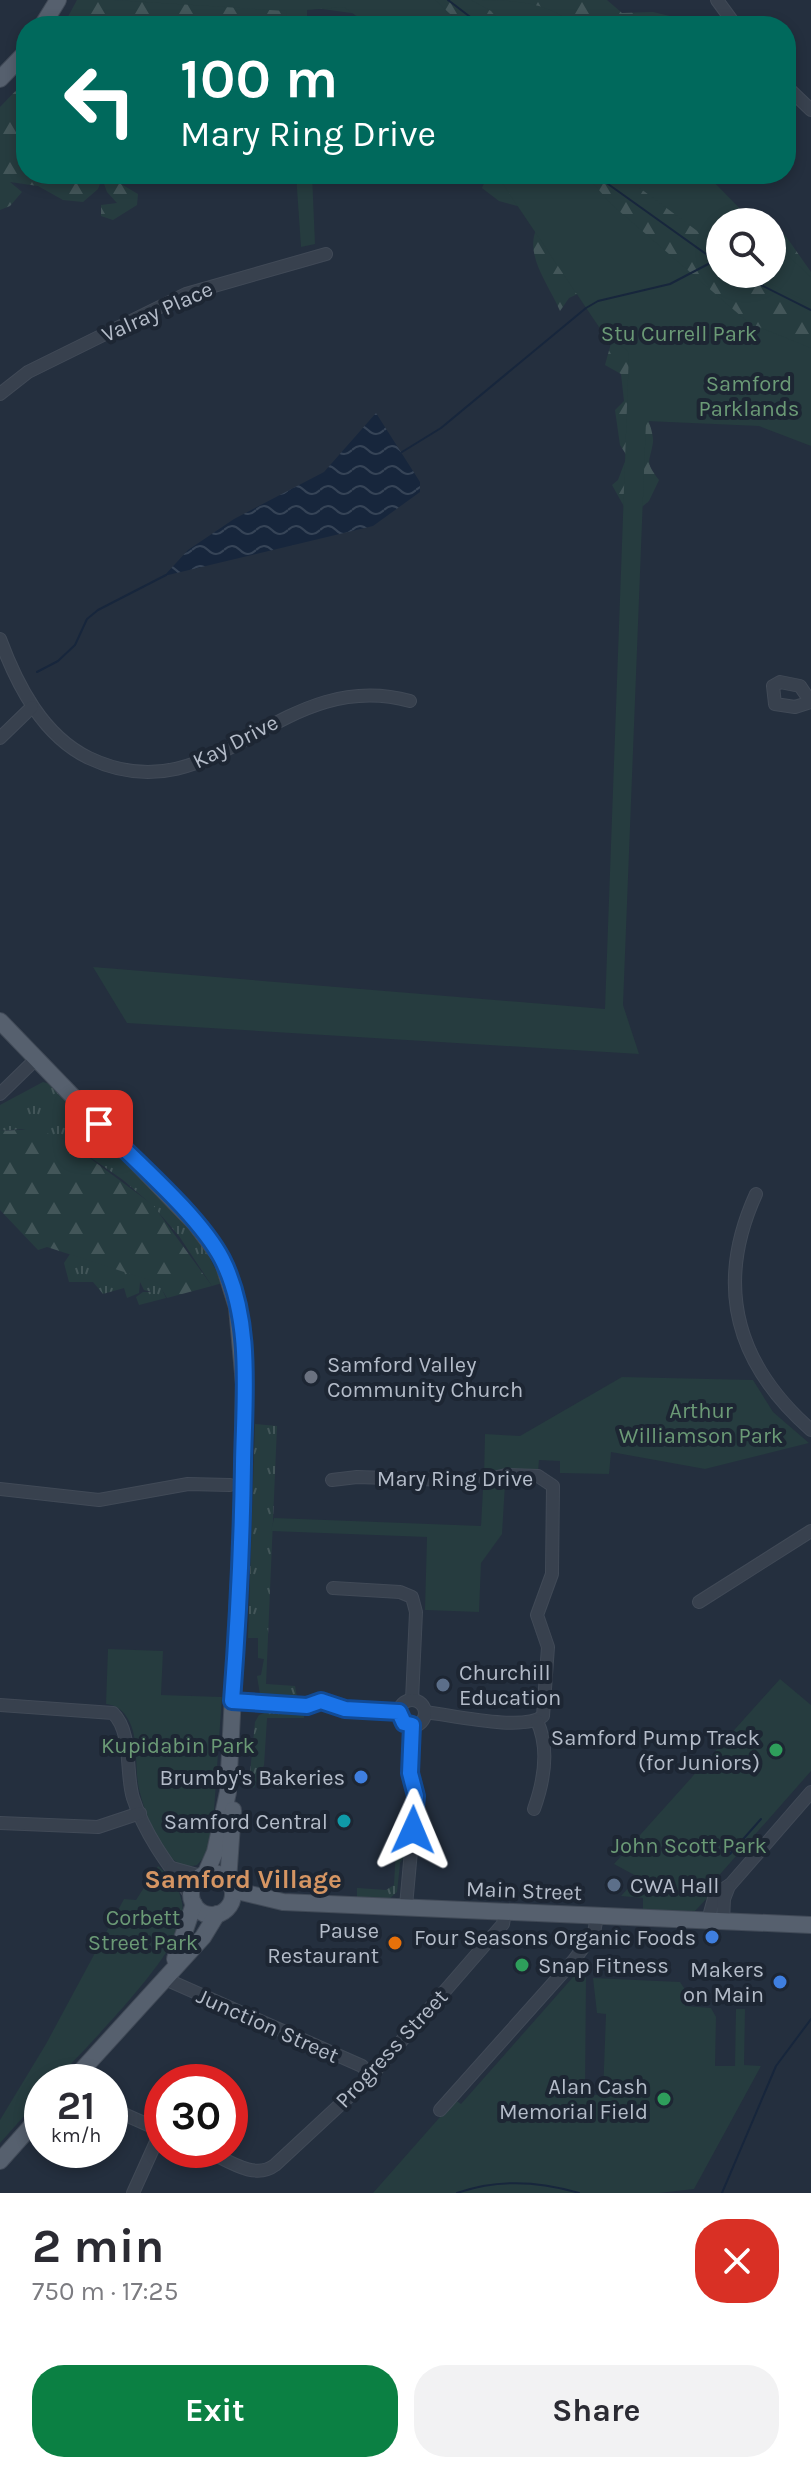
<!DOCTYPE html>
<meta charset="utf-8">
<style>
:root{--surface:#fff;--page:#f2f2f3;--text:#2b2b33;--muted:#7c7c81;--accent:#0b8043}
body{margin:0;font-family:Karla,sans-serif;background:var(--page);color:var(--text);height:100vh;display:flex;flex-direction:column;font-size:30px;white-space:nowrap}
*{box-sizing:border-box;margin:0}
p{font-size:26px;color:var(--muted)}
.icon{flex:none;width:44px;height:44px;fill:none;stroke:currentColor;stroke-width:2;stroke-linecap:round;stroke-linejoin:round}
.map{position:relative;height:2193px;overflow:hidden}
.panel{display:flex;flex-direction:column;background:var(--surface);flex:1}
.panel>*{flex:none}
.guide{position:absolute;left:16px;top:16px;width:780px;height:168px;border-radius:32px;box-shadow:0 4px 12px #0003;background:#00695c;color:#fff;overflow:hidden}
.buttons{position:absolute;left:706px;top:208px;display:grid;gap:16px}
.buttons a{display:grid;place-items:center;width:80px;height:80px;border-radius:50%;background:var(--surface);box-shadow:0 4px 12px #0003;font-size:40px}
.speed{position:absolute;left:24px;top:2064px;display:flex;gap:16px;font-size:40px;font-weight:700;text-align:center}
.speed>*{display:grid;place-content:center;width:104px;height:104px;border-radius:50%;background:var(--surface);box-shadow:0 4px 12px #0003;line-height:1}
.speed small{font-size:20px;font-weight:400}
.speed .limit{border:12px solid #d22;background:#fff;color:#111}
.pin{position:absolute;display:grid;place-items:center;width:68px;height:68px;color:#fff;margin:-34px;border-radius:16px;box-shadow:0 4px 12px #0006}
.me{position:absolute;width:88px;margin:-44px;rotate:1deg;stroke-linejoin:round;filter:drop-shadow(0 0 6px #0008)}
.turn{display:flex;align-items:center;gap:28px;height:168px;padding:0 32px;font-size:36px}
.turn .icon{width:104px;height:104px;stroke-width:2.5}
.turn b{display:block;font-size:56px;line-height:68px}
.round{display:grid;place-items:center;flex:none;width:84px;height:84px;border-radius:32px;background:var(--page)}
.head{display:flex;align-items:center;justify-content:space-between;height:136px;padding:0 32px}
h1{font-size:48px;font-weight:700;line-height:60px}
.button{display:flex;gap:16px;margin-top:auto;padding:16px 32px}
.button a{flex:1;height:92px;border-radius:32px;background:var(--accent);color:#fff;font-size:32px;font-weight:700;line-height:92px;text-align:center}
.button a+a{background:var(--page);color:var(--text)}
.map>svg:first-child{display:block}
.grass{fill:url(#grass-tufts)}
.forest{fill:url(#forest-firs)}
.park{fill:#263c3f}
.water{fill:url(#water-waves)}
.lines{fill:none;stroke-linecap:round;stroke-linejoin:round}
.stream{stroke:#17263c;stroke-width:2}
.minor-casing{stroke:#414a57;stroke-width:14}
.major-casing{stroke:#414a57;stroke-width:18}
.minor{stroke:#38414e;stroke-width:12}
.major{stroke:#56606e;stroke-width:16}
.route-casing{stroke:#114b97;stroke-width:20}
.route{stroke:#1a73e8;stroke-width:14}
.worship-dot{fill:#6b7280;stroke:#1d2633;stroke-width:3}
.service-dot{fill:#5c6f8a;stroke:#1d2633;stroke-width:3}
.leisure-dot{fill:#2e9e5b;stroke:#1d2633;stroke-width:3}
.shop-dot{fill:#3f7fe0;stroke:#1d2633;stroke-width:3}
.culture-dot{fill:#0f9aa8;stroke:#1d2633;stroke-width:3}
.food-dot{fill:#e8710a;stroke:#1d2633;stroke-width:3}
.labels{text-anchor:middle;stroke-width:8;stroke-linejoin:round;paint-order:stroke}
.street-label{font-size:22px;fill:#b4bcc9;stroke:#1d2633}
.park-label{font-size:22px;fill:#6b9a76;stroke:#1d2633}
.poi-label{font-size:22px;fill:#b4bcc9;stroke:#1d2633;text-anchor:end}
.quarter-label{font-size:26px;font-weight:bold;fill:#d59563;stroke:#1d2633}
</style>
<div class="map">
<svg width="811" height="2193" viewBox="0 0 811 2193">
<defs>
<pattern id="grass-tufts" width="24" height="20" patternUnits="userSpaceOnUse" patternTransform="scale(2)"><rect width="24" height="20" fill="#263c3f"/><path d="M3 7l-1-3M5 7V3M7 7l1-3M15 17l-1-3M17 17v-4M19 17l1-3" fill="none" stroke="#435659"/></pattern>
<pattern id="forest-firs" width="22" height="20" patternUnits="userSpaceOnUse" patternTransform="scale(2)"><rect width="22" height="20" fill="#263c3f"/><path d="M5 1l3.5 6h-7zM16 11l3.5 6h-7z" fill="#435659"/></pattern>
<pattern id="water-waves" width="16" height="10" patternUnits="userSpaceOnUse" patternTransform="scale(2)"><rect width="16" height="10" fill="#17263c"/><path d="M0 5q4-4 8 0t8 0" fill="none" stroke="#364457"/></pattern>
</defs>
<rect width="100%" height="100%" fill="#242f3e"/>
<g class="grass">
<path d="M43,1082L50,1084C112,1144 187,1201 222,1283L212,1286L179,1236L152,1205L123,1180L64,1139L22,1129L0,1131V1105Z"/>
<path d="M70,1254L159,1283L166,1298L139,1305L136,1297L143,1292H152L144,1290L140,1282L139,1293L127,1298L124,1288L103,1294L93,1282H69L64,1263Z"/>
<path d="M255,1424L277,1426L266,1684L295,1686L297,1697H267L260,1694L257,1676L261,1675L264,1659L258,1658V1638H248Z"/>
<path d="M267,1712L304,1713V1718H267L264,1765L254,1788L249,1784L255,1722L259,1715Z"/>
<path d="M398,1814L406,1818L407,1852L400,1863L397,1892L389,1899L357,1898V1888L386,1890L394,1885Z"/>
</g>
<g class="forest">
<path d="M77,0H289L298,26H63Z"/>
<path d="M308,0H607L622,13L653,12L711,26H383L359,14L315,8Z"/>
<path d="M26,80V174H111L114,180L138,194L137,205L113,220L101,216V205L117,203L107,192L102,178L98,189L83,202L63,200L38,186L10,182L22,192L10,206L0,210V107Z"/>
<path d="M456,174H711L720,193V274H772V234L785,235L811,272V411L646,408C647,418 654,434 653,442C650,463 644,460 659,480L649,501L637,511L626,510L612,485L618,480L627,456L620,445L615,410L624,401L621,374L605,365L613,336L582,292L569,298L560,311C549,285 525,256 536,230L521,207L499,201L482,188L487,177Z"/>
<path d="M34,1129L64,1139L153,1205L212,1286L167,1298L158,1283L47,1247L38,1250L0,1210V1131Z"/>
</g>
<g class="park">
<path d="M114,0H435L463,26H370L344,7L307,10V26H288L286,11Z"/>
<path d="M471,0C509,0 549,0 574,26H504L491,11Z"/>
<path d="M296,174H312L315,244L301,247Z"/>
<path d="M496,174H585L611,204L749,323L811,348V446L759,426L646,421L623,1005L639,1054L127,1023L93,967L605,1009L629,352L601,330Z"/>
<path d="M621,174H706L753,222H720V248Z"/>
<path d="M772,241L811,277V304L751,274H772Z"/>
<path d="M622,1377L753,1380L773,1412L809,1443L705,1469L611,1452L609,1474L560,1473V1461L539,1460L538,1472L484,1477L485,1434L520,1436Z"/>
<path d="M499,1484H505L502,1534L481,1563L479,1612L425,1610L427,1537L271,1531L274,1518L481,1526L483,1489Z"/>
<path d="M108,1649L163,1651L161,1695L222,1697L212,1839L207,1854L197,1865C164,1875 145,1813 139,1789C134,1767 140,1735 126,1716C121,1708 114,1705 106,1704Z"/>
<path d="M780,1679L811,1705V1771L715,1880L719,1885L706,1891L710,1895L695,1911L643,1910V1898L621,1896L638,1877L614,1864Z"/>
<path d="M158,1866C173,1879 183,1892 183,1913C183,1952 83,2050 54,2082H42V2096L0,2143V2120L46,2044L124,1899L136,1900Z"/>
<path d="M573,1966L586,1978L585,2095H603L606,2014L597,2013L593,1978L680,1982L686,1991L685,2006L711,2008L716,2017L715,2066H735L736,2009H745L744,2065L761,2066L694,2189L659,2193H373L455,2100L461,2104L574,1976L569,1971Z"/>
</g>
<path class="water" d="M376,413L420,482V492L373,526L164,576L188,550L234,519L324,472Z"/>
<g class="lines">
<g class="stream">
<path d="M448,0L482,26"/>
<path d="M594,174L720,264"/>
<path d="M739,274L811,310"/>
<path d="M402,452L441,428L586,308L598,301L670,284L714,261"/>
<path d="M37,672L58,661L75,645L87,619L98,610L166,575"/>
<path d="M724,1855L730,1854L761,1819"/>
<path d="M457,2193C497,2179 539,2181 579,2193"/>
<path d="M722,2193L776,2066L811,2019"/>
</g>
<defs>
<g id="minor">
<path d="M717,0L736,26"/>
<path d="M786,86L811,110"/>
<path d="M0,394L28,372L186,294L326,254"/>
<path d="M0,639C17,685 43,736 89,758C215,818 278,665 410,701"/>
<path d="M780,682L800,686L811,702L795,707L775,704L773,686Z"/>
<path d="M0,738L32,707"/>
<path d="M0,1094L37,1058"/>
<path d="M756,1194C714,1286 736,1364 811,1430"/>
<path d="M332,1480L357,1477L480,1481L506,1475L538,1476L553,1486L552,1574L537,1615L548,1647L543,1716C524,1732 452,1715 425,1712"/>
<path d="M0,1489L99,1500L188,1484L230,1485"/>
<path d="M333,1588L400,1592L412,1597L416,1612L412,1700"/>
<path d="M699,1602L811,1531"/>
<circle cx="412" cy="1713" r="13"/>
<path d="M232,1701L307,1706L321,1701L345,1709L399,1712"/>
<path d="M0,1705L113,1713C133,1733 125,1772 133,1798C145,1835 168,1865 191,1896"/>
<path d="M534,1809C544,1781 550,1749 537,1721"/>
<path d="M0,1823L98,1827L140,1813"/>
<path d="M172,1868L201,1876"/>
<path d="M406,1906L416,1796L410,1773L412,1725"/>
<path d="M708,1920L715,1895L731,1884L811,1792"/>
<path d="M723,1921L724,1899L729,1886"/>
<path d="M163,1978L362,2066L371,2076"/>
<path d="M110,2108L162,2131"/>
<path d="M440,2110L574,1960L594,1933L597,1916"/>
<path d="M205,2150C226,2159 254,2181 275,2165L371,2076L503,1924L505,1912"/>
<path d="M133,2193L161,2131"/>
</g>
<g id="major">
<path d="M42,26L58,0"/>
<path d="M0,79L26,52"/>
<path d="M0,1021L195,1223L222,1259L237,1307L244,1384L242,1521L228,1792L215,1852L205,1875"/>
<circle cx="212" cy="1894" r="21"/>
<path d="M228,1881L233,1810"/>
<path d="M233,1890L283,1902L811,1925"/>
<path d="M175,1959L194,1904"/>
<path d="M71,2082L203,1937L217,1914"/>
<path d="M0,2161L42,2114"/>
</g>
</defs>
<use href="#minor" class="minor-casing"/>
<use href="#major" class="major-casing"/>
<use href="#minor" class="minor"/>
<use href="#major" class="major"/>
</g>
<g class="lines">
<defs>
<path id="route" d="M99,1124C135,1161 199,1215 222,1259C253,1320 244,1398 243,1464C242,1543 238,1622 232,1701L307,1706L321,1701L345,1709L399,1712L404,1723L412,1725L410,1773L416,1796L413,1830"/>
</defs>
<use href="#route" class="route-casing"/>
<use href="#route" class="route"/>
</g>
<circle class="worship-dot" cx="311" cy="1377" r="8"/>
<g class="service-dot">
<circle cx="443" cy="1685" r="8"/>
<circle cx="614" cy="1885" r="8"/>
</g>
<g class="leisure-dot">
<circle cx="776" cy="1750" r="8"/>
<circle cx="522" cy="1965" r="8"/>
<circle cx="664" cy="2099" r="8"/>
</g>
<g class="shop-dot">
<circle cx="361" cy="1777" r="8"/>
<circle cx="712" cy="1937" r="8"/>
<circle cx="780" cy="1982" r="8"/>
</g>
<circle class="culture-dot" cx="344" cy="1821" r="8"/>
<circle class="food-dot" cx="395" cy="1943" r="8"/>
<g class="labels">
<g class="street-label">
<text transform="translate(157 311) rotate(-24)" y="8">Valray Place</text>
<text transform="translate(235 741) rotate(-27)" y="8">Kay Drive</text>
<text x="455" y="1486">Mary Ring Drive</text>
<text transform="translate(524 1890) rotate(2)" y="8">Main Street</text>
<text transform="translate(268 2025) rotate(24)" y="8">Junction Street</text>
<text transform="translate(391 2048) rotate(-47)" y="8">Progress Street</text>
</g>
<g class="park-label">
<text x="679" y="341">Stu Currell Park</text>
<text x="749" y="391">Samford<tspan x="749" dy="25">Parklands</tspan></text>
<text x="701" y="1418">Arthur<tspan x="701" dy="25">Williamson Park</tspan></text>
<text x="178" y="1753">Kupidabin Park</text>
<text x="689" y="1853">John Scott Park</text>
<text x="143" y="1925">Corbett<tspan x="143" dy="25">Street Park</tspan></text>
</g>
<g class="poi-label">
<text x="327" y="1372" text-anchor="start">Samford Valley<tspan x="327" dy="25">Community Church</tspan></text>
<text x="459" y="1680" text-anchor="start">Churchill<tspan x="459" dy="25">Education</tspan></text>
<text x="760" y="1745">Samford Pump Track<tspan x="760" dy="25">(for Juniors)</tspan></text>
<text x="345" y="1785">Brumby's Bakeries</text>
<text x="328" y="1829">Samford Central</text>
<text x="630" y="1893" text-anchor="start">CWA Hall</text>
<text x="379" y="1938">Pause<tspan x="379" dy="25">Restaurant</tspan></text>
<text x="696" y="1945">Four Seasons Organic Foods</text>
<text x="538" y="1973" text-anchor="start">Snap Fitness</text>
<text x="764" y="1977">Makers<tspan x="764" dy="25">on Main</tspan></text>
<text x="648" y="2094">Alan Cash<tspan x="648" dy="25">Memorial Field</tspan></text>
</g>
<g class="quarter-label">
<text x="243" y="1888">Samford Village</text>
</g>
</g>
</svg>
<div class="buttons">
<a><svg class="icon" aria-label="search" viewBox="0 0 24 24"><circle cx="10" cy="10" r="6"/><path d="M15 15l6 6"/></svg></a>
</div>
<div class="speed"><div>21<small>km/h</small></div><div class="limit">30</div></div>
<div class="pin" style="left:99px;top:1124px;background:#d93025"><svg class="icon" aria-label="arrive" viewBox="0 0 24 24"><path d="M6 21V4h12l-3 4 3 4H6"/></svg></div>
<svg class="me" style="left:413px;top:1830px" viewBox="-20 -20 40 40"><path d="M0-17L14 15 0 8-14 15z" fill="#1a73e8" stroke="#fff" stroke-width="4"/></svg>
<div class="guide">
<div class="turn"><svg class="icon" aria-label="left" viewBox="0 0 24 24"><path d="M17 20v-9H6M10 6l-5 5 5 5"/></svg><div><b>100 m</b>Mary Ring Drive</div></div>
</div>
</div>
<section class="panel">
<div class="head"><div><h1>2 min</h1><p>750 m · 17:25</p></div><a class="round" style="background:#d93025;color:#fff"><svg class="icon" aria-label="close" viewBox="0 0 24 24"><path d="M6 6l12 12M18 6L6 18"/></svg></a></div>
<div class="button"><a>Exit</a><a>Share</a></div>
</section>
